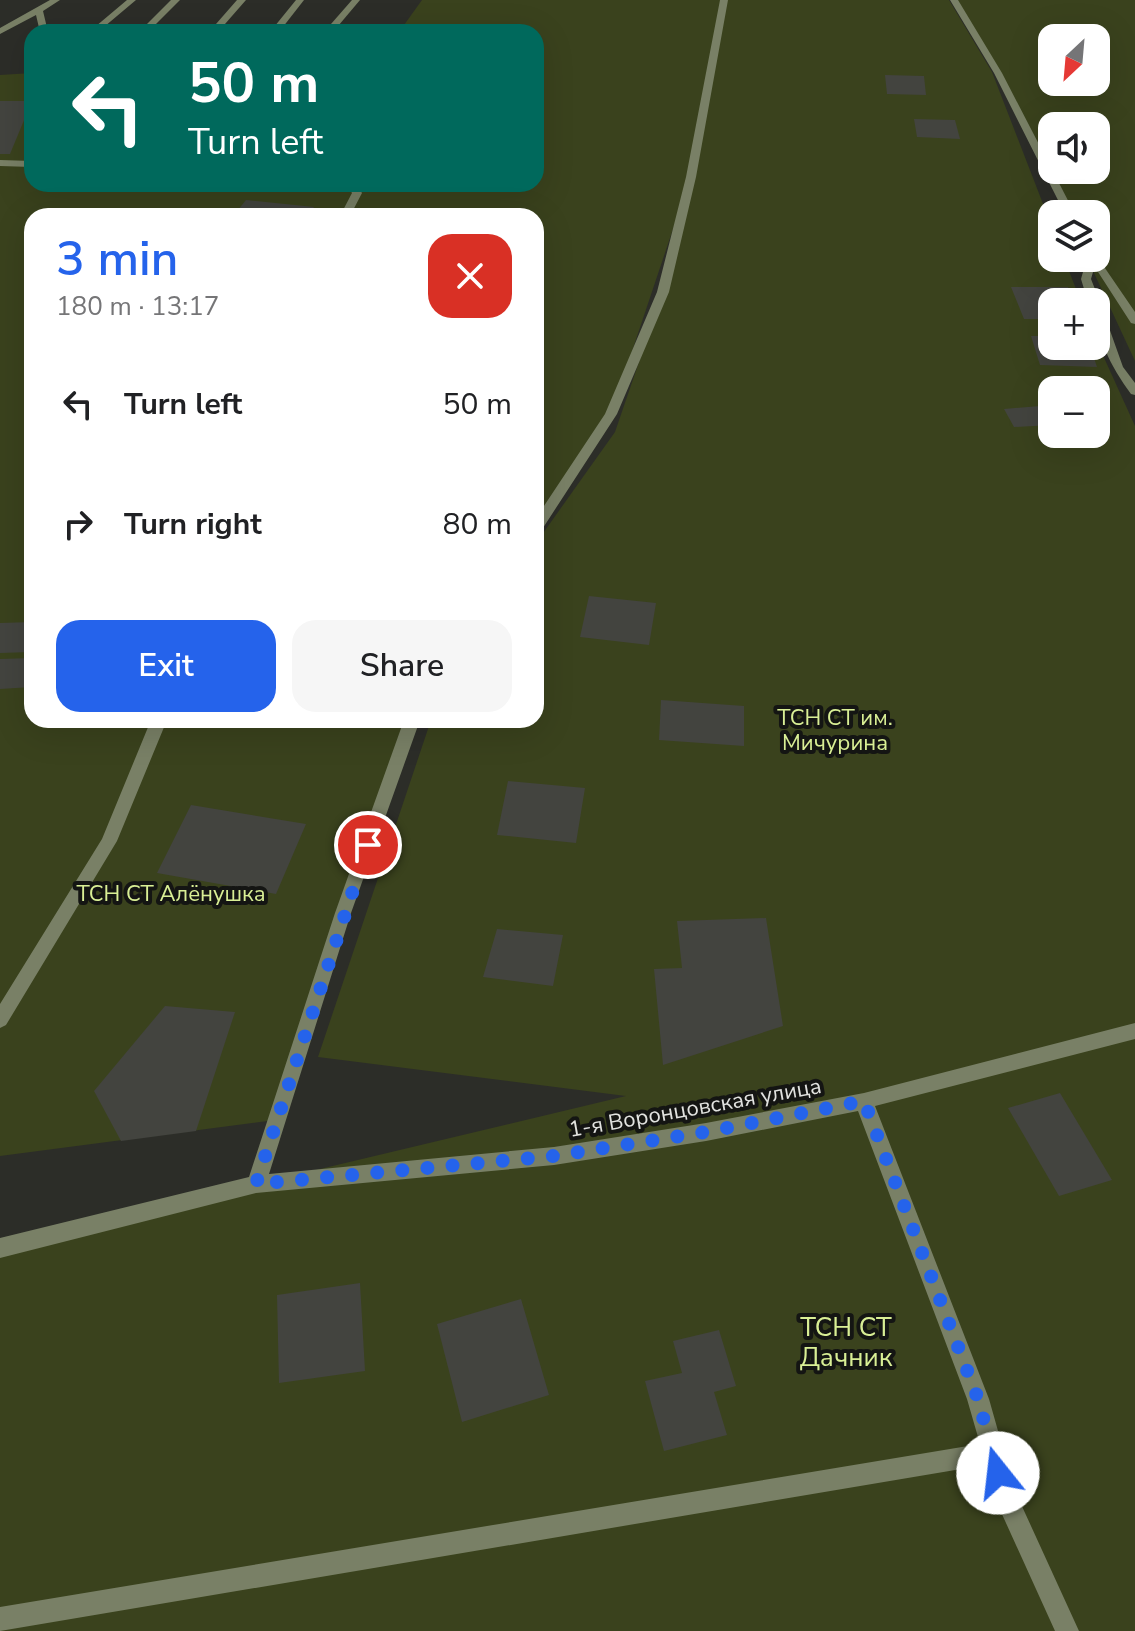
<!DOCTYPE html>
<meta charset="utf-8">
<style>
:root{--surface:#fff;--page:#f6f6f6;--text:#202124;--muted:#757577;--accent:#2563eb}
body{margin:0;font-family:"Nunito Sans",sans-serif;background:var(--page);color:var(--text);height:100vh;display:flex;flex-direction:column;font-size:30px;white-space:nowrap}
*{box-sizing:border-box;margin:0}
p{font-size:26px;color:var(--muted)}
.icon{flex:none;width:44px;height:44px;fill:none;stroke:currentColor;stroke-width:2;stroke-linecap:round;stroke-linejoin:round}
.map{position:relative;flex:1;overflow:hidden}
.sheet{position:absolute;left:24px;top:208px;width:520px;height:520px;display:flex;flex-direction:column;background:var(--surface);border-radius:24px;box-shadow:0 8px 32px #0002}
.sheet>*{flex:none}
.guide{position:absolute;left:24px;top:24px;width:520px;height:168px;border-radius:24px;box-shadow:0 8px 32px #0002;background:#00695c;color:#fff;overflow:hidden}
.needle{width:52px;rotate:206deg}
.tools{position:absolute;left:1038px;top:24px;display:grid;gap:16px}
.tools a{display:grid;place-items:center;width:72px;height:72px;border-radius:16px;background:var(--surface);box-shadow:0 8px 32px #0002;font-size:40px}
.pin{position:absolute;display:grid;place-items:center;width:68px;height:68px;color:#fff;margin:-34px;border:4px solid #fff;border-radius:50%;box-shadow:0 2px 8px #0007}
.me{position:absolute;width:88px;margin:-44px;rotate:344deg;stroke-linejoin:round;filter:drop-shadow(0 0 6px #0008)}
.turn{display:flex;align-items:center;gap:28px;height:168px;padding:0 32px;font-size:36px}
.turn .icon{width:104px;height:104px;stroke-width:2.5}
.turn b{display:block;font-size:56px;line-height:68px}
.round{display:grid;place-items:center;flex:none;width:84px;height:84px;border-radius:24px;background:var(--page)}
.summary{display:flex;align-items:center;justify-content:space-between;height:136px;padding:0 32px}
h1{font-size:48px;font-weight:600;line-height:60px;color:var(--accent)}
.cta{display:flex;gap:16px;margin-top:auto;padding:16px 32px}
.cta a{flex:1;height:92px;border-radius:24px;background:var(--accent);color:#fff;font-size:32px;font-weight:600;line-height:92px;text-align:center}
.cta a+a{background:var(--page);color:var(--text)}
ul{padding:0;list-style:none}
li{display:flex;align-items:center;gap:24px;height:120px;padding:0 32px}
li div{flex:1}
li b{display:block;font-size:30px}
li em{font-style:normal}
.map>svg:first-child{display:block}
.green{fill:#3a421d;fill-rule:evenodd}
.building{fill:#43443f}
.lines{fill:none;stroke-linecap:round;stroke-linejoin:round}
.service{fill:#798066;fill-rule:evenodd}
.minor{fill:#798066;fill-rule:evenodd}
.route{stroke:#2563eb;stroke-width:14;stroke-dasharray:0 25.2}
.labels{text-anchor:middle;stroke-width:8;stroke-linejoin:round;paint-order:stroke}
.park-label{font-size:22px;fill:#d9ef95;stroke:#141513}
.street-label{font-size:22px;fill:#e2e3e0;stroke:#141513}
.near-park-label{font-size:26px;fill:#d9ef95;stroke:#141513}
</style>
<div class="map">
<svg width="1135" height="1631" viewBox="0 0 1135 1631">
<rect width="100%" height="100%" fill="#2c2d28"/>
<g class="green">
<path d="M422,0H949L992,72L1052,227V258H1064L1081,302H1052V346H1096V340L1135,426V1631H0V1255L23,1240L626,1096L318,1057L431,720H536V543L615,432L663,292L678,214L611,414L536,528V216H32V720H412L276,1120L0,1156V75L32,73V184H536V32H399ZM1052,390H1096V434H1052Z"/>
<path d="M954,0H1135V361L1087,258H1096V214H1066L1023,122ZM1052,38H1096V82H1052ZM1052,126H1096V170H1052Z"/>
</g>
<g class="building">
<path d="M885,75L924,76L926,95L887,94Z"/>
<path d="M0,101H32L10,154H0Z"/>
<path d="M914,119L955,120L960,139L917,137Z"/>
<path d="M1096,121L1108,135L1096,136V126H1061Z"/>
<path d="M246,200L314,207L308,216H233Z"/>
<path d="M1011,287H1068L1075,301H1051L1052,319H1024Z"/>
<path d="M1031,336H1052V346H1090L1097,367L1040,365Z"/>
<path d="M1052,405V425L1014,427L1004,409Z"/>
<path d="M589,596L656,603L649,645L580,637Z"/>
<path d="M32,622V652L0,653V623Z"/>
<path d="M32,658V687L0,689V659Z"/>
<path d="M661,700L744,706V746L659,740Z"/>
<path d="M508,781L585,788L576,843L497,835Z"/>
<path d="M191,805L306,824L276,894L157,873Z"/>
<path d="M766,918L783,1026L663,1065L654,969L682,968L677,921Z"/>
<path d="M497,929L563,935L553,986L483,977Z"/>
<path d="M165,1006L235,1012L196,1131L121,1141L94,1091Z"/>
<path d="M1060,1093L1112,1180L1059,1196L1008,1108Z"/>
<path d="M360,1283L365,1371L279,1383L277,1295Z"/>
<path d="M521,1299L549,1395L462,1422L437,1324Z"/>
<path d="M719,1330L736,1386L714,1392L727,1435L664,1451L645,1381L682,1373L673,1341Z"/>
</g>
<g class="lines">
<g class="service">
<path d="M50,0H60L43,11L48,32H40L36,15L0,34V28Z"/>
<path d="M127,0H136L98,32H89Z"/>
<path d="M171,0H180L148,32H139Z"/>
<path d="M237,0H246L218,32H209Z"/>
<path d="M296,0H304L279,32H270Z"/>
<path d="M352,0H360L333,32H324Z"/>
<path d="M720,0H728L696,177L669,292L617,414L541,531L536,532V518L605,414L657,292L686,177Z"/>
<path d="M950,0H958L1002,73L1075,214H1065L994,73Z"/>
<path d="M0,160L32,161V167L0,166Z"/>
<path d="M346,184H356L362,193L350,216H340L352,193Z"/>
<path d="M1096,255L1135,312V324L1131,323L1089,258H1096Z"/>
<path d="M151,720H167L117,841L6,1025L0,1028V1004L102,839Z"/>
<path d="M404,720H420L351,913L269,1174L554,1147L706,1123L864,1093L1135,1023V1039L875,1106L989,1399L1015,1491L1079,1631H1055L996,1501L985,1465L0,1631V1607L980,1444L967,1399L858,1111L706,1141L554,1165L256,1193L0,1258V1238L249,1177L335,913Z"/>
</g>
<path class="minor" d="M1096,256L1097,258L1091,279L1100,302L1096,305L1102,308L1123,367L1135,383V395L1131,394C1110,365 1096,338 1096,302H1088L1081,279L1087,258Z"/>
</g>
<g class="lines">
<path class="route" d="M368,845L256,1184L554,1156L706,1132L864,1101L978,1399L998,1473"/>
</g>
<g class="labels">
<g class="park-label">
<text x="835" y="725">ТСН СТ им.<tspan x="835" dy="25">Мичурина</tspan></text>
<text x="171" y="901">ТСН СТ Алёнушка</text>
</g>
<g class="street-label">
<text transform="translate(695 1107) rotate(-10)" y="8">1-я Воронцовская улица</text>
</g>
<g class="near-park-label">
<text x="846" y="1336">ТСН СТ<tspan x="846" dy="30">Дачник</tspan></text>
</g>
</g>
</svg>
<div class="tools">
<a><svg class="needle" viewBox="-14 -14 28 28"><path d="M0-13l5 13h-10z" fill="#e53935"/><path d="M0 13l5-13h-10z" fill="#757577"/></svg></a>
<a><svg class="icon" aria-label="sound" viewBox="0 0 24 24"><path d="M4 9h4l5-4v14l-5-4H4zM17 9q2 3 0 6"/></svg></a>
<a><svg class="icon" aria-label="layers" viewBox="0 0 24 24"><path d="M12 4l9 5-9 5-9-5zM3 14l9 5 9-5"/></svg></a>
<a>+</a>
<a>−</a>
</div>
<div class="pin" style="left:368px;top:845px;background:#d93025"><svg class="icon" aria-label="arrive" viewBox="0 0 24 24"><path d="M6 21V4h12l-3 4 3 4H6"/></svg></div>
<svg class="me" style="left:998px;top:1473px" viewBox="-20 -20 40 40"><circle r="19" fill="#fff"/><path d="M0-13L10 11 0 6-10 11z" fill="#2563eb"/></svg>
<div class="guide">
<div class="turn"><svg class="icon" aria-label="left" viewBox="0 0 24 24"><path d="M17 20v-9H6M10 6l-5 5 5 5"/></svg><div><b>50 m</b>Turn left</div></div>
</div>
<section class="sheet">
<div class="summary"><div><h1>3 min</h1><p>180 m · 13:17</p></div><a class="round" style="background:#d93025;color:#fff"><svg class="icon" aria-label="close" viewBox="0 0 24 24"><path d="M6 6l12 12M18 6L6 18"/></svg></a></div>
<ul>
<li><svg class="icon" aria-label="left" viewBox="0 0 24 24"><path d="M17 20v-9H6M10 6l-5 5 5 5"/></svg><div><b>Turn left</b></div><em>50 m</em></li>
<li><svg class="icon" aria-label="right" viewBox="0 0 24 24"><path d="M7 20v-9h11M14 6l5 5-5 5"/></svg><div><b>Turn right</b></div><em>80 m</em></li>
</ul>
<div class="cta"><a>Exit</a><a>Share</a></div>
</section>
</div>
